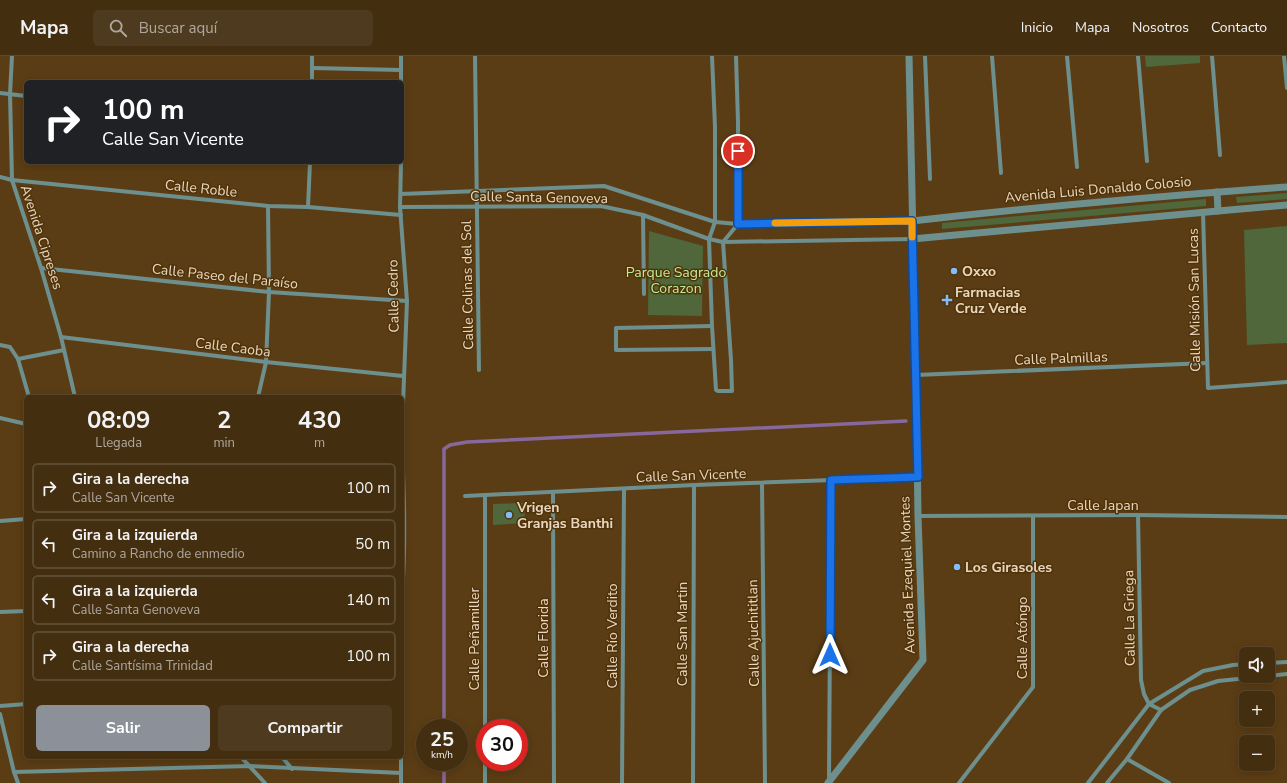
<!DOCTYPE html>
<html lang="es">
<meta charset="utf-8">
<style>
:root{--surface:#442e10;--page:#4e3a1e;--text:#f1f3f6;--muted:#afa89f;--line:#5c4a30;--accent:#8c9099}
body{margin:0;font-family:"Nunito Sans",sans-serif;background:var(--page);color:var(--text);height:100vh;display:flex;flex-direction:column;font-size:15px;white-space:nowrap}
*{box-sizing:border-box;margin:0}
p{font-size:13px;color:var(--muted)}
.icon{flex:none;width:22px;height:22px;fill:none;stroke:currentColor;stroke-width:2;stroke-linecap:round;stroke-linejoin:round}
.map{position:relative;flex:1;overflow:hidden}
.details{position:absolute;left:24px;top:339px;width:380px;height:364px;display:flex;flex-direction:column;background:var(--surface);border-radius:6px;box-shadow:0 2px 10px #0003,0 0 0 1px var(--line)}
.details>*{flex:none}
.guide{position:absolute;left:24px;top:24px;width:380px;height:84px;border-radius:6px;box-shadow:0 2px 10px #0003,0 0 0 1px var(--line);background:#202124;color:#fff;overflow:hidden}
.controls{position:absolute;left:1239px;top:591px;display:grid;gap:8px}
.controls a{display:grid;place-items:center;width:36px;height:36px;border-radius:6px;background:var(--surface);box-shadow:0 2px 10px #0003,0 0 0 1px var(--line);font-size:20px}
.speed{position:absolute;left:416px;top:663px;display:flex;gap:8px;font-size:20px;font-weight:700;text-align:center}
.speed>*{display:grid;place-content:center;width:52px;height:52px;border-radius:50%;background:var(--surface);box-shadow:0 2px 10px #0003,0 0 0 1px var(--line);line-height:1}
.speed small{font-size:10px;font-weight:400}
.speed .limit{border:6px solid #d22;background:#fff;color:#111}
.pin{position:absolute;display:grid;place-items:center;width:34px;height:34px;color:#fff;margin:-17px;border:2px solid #fff;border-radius:50%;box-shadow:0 1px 4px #0007}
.me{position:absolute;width:44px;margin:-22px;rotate:0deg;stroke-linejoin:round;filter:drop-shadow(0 0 3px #0008)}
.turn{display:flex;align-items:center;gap:14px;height:84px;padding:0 12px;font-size:18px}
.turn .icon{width:52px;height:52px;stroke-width:2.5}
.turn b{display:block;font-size:28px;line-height:34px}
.eta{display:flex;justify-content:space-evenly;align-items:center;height:68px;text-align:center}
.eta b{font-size:24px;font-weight:700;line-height:28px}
.primary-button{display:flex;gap:8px;margin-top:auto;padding:8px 12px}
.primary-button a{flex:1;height:46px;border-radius:6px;background:var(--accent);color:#fff;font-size:16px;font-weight:700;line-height:46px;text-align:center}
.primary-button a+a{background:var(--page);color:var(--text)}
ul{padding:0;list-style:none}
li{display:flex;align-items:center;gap:12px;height:50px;margin:0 8px 6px;padding:0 4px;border:2px solid var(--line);border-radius:6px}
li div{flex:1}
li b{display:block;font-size:15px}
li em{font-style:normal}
header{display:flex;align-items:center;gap:24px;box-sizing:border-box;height:56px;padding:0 20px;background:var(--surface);border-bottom:1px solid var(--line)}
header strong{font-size:19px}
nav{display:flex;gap:22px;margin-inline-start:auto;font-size:14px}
.search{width:280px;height:36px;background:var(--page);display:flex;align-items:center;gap:10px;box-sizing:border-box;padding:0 14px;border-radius:6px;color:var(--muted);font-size:15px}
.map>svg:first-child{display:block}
.green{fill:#4f673a}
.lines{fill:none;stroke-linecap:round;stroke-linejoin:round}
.stream{stroke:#87689c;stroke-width:3.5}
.minor{stroke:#6d908e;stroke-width:4}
.tertiary{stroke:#6d908e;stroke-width:7}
.route-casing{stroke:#114b97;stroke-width:10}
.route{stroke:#1a73e8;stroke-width:7}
.slow{stroke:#f59e0b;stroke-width:7}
.poi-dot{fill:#82bcfa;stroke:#503308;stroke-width:1.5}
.labels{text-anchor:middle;stroke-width:3;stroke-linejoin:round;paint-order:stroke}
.street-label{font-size:14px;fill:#e8d6c1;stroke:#503308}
.poi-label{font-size:14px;font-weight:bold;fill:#e8d6c1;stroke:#503308;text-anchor:start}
.park-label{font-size:14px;fill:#c0eb9a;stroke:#503308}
</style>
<header>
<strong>Mapa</strong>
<div class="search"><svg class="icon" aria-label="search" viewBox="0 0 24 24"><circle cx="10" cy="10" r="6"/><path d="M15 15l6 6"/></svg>Buscar aquí</div>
<nav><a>Inicio</a><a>Mapa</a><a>Nosotros</a><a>Contacto</a></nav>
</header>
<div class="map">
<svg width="1287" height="727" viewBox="0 0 1287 727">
<rect width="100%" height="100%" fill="#5b3d15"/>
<g class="green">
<path d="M1145,0H1200V7L1146,11Z"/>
<path d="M1287,137V143L1237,147L1236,141Z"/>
<path d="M1206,143V150L942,173V167Z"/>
<path d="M1287,170V287L1247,289L1244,174Z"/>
<path d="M649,175L703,190L702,260L648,259Z"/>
<path d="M524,447L525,467L493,469V448Z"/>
</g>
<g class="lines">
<g class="stream">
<path d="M444,672V393L450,389L467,386L906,365"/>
<path d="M444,706V727"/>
</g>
<g class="minor">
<path d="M12,0L10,38L12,124L41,212L61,281L75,341"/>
<path d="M401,0V26"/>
<path d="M475,0L479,314"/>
<path d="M712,0L715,71V166L709,183L712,270L716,334L718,335H732L731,304L723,186L738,168V66L736,0"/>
<path d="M925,0L930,123"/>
<path d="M992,0L1001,117"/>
<path d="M1067,0L1077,111"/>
<path d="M1138,0L1147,105"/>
<path d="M1212,0L1220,99"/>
<path d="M1284,0L1287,32"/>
<path d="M313,12L401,14"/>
<path d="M312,26V0"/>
<path d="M0,37L26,40"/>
<path d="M401,106L400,151L407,245L402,374"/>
<path d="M0,121L12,124L268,150L308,151L401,159"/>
<path d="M401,138L604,130L715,166L738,168L912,165"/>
<path d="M308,151L310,106"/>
<path d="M400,151L601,150L643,159L709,183L723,186L912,183"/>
<path d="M1203,156L1208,332L1287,326"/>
<path d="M643,159L644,238"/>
<path d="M41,212L269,236L407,245"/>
<path d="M712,270L616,272V294L713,293"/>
<path d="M61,281L266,306L403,320"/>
<path d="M0,289L10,291L18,303L29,341"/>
<path d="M18,303L64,294"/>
<path d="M916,319L1207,307"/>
<path d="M258,341L266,306L269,236L268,150"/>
<path d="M0,362L26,368"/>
<path d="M402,389C404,439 406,488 402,538"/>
<path d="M762,427L765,727"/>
<path d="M553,436L554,727"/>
<path d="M465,440L694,429L918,421"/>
<path d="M1138,459L1141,624L1144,638L1149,648L1161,654"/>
<path d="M918,460L1138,459L1287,461"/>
<path d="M0,465L26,463"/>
<path d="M0,556L26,555"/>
<path d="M1268,607L1287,606"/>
<path d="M0,650L26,648"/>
<path d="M0,658L14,716L18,727"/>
<path d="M241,701L265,727"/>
<path d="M282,701L292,713"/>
<path d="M401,701V727"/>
<path d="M1127,703L1169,727"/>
<path d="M14,716L250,710L401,717"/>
<path d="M829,724L831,424"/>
<path d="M485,727V439"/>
<path d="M622,727L624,433"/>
<path d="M693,727L694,429"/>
<path d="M959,727L1033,631V460"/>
<path d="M1088,727L1149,648L1203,615L1233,609L1246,608"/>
<path d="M1107,727L1127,703L1161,654L1190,634L1218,625L1287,618"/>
</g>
<g class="tertiary">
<path d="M1217,136L1218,155"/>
<path d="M912,165C1037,151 1162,140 1287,131"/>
<path d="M912,183L1218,155L1287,149"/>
<path d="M828,727L923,604L918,460L916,319L909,0"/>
</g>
</g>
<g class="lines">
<defs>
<path id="route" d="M738,95V168L912,165L918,421L831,424L830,599"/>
</defs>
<use href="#route" class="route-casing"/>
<use href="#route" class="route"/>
<path class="slow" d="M775,167L912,165V181"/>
</g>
<g class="poi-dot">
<circle cx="954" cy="215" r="4"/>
<path d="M945 238h4v4h4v4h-4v4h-4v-4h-4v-4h4z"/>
<circle cx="509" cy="459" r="4"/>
<circle cx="957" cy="511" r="4"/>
</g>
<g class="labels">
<g class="street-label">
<text transform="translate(201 132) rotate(6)" y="5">Calle Roble</text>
<text transform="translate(1098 133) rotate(-5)" y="5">Avenida Luis Donaldo Colosio</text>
<text transform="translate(539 141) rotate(1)" y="5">Calle Santa Genoveva</text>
<text transform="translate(42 181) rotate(72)" y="5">Avenida Cipreses</text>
<text transform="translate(225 220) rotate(6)" y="5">Calle Paseo del Paraíso</text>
<text transform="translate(467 229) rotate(-91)" y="5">Calle Colinas del Sol</text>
<text transform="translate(393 240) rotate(-91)" y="5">Calle Cedro</text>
<text transform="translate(1194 244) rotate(-91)" y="5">Calle Misión San Lucas</text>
<text transform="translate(233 291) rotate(7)" y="5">Calle Caoba</text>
<text transform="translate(1061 302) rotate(-2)" y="5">Calle Palmillas</text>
<text transform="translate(691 419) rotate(-2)" y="5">Calle San Vicente</text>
<text x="1103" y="454">Calle Japan</text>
<text transform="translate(907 519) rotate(-92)" y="5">Avenida Ezequiel Montes</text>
<text transform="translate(1129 562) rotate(-91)" y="5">Calle La Griega</text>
<text transform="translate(753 577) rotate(-91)" y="5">Calle Ajuchititlan</text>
<text transform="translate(682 578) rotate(-90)" y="5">Calle San Martin</text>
<text transform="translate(612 580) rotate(-90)" y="5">Calle Río Verdito</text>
<text transform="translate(543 582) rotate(-90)" y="5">Calle Florida</text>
<text transform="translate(1022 582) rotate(-90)" y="5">Calle Atóngo</text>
<text transform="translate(474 583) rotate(-90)" y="5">Calle Peñamiller</text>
</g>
<g class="poi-label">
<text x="962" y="220">Oxxo</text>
<text x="955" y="241">Farmacias<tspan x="955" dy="16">Cruz Verde</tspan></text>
<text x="517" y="456">Vrigen<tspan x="517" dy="16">Granjas Banthi</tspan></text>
<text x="965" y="516">Los Girasoles</text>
</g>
<g class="park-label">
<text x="676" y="221">Parque Sagrado<tspan x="676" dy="16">Corazon</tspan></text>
</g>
</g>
</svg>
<div class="controls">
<a><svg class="icon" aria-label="sound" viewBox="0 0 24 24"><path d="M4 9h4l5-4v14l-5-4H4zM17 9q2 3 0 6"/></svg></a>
<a>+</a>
<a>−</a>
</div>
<div class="speed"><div>25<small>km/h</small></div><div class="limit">30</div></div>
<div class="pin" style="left:738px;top:95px;background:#d93025"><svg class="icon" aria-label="arrive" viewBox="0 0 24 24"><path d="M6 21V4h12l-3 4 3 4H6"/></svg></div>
<svg class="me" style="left:830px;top:599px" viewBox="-20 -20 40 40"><path d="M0-17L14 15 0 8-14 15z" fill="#1a73e8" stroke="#fff" stroke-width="4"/></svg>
<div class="guide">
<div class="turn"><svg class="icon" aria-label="right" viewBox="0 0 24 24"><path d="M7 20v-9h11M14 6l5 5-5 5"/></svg><div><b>100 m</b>Calle San Vicente</div></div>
</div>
<section class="details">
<div class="eta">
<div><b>08:09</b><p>Llegada</p></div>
<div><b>2</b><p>min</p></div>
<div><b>430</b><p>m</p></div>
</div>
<ul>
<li><svg class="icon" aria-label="right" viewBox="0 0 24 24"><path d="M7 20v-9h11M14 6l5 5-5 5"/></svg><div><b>Gira a la derecha</b><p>Calle San Vicente</p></div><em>100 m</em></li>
<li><svg class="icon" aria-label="left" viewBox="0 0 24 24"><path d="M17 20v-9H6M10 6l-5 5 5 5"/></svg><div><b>Gira a la izquierda</b><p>Camino a Rancho de enmedio</p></div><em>50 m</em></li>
<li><svg class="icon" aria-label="left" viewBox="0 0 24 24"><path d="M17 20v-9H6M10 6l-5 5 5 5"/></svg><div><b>Gira a la izquierda</b><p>Calle Santa Genoveva</p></div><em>140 m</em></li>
<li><svg class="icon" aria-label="right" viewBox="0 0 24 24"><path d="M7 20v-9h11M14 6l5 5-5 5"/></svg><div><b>Gira a la derecha</b><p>Calle Santísima Trinidad</p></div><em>100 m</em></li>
</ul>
<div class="primary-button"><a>Salir</a><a>Compartir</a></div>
</section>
</div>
